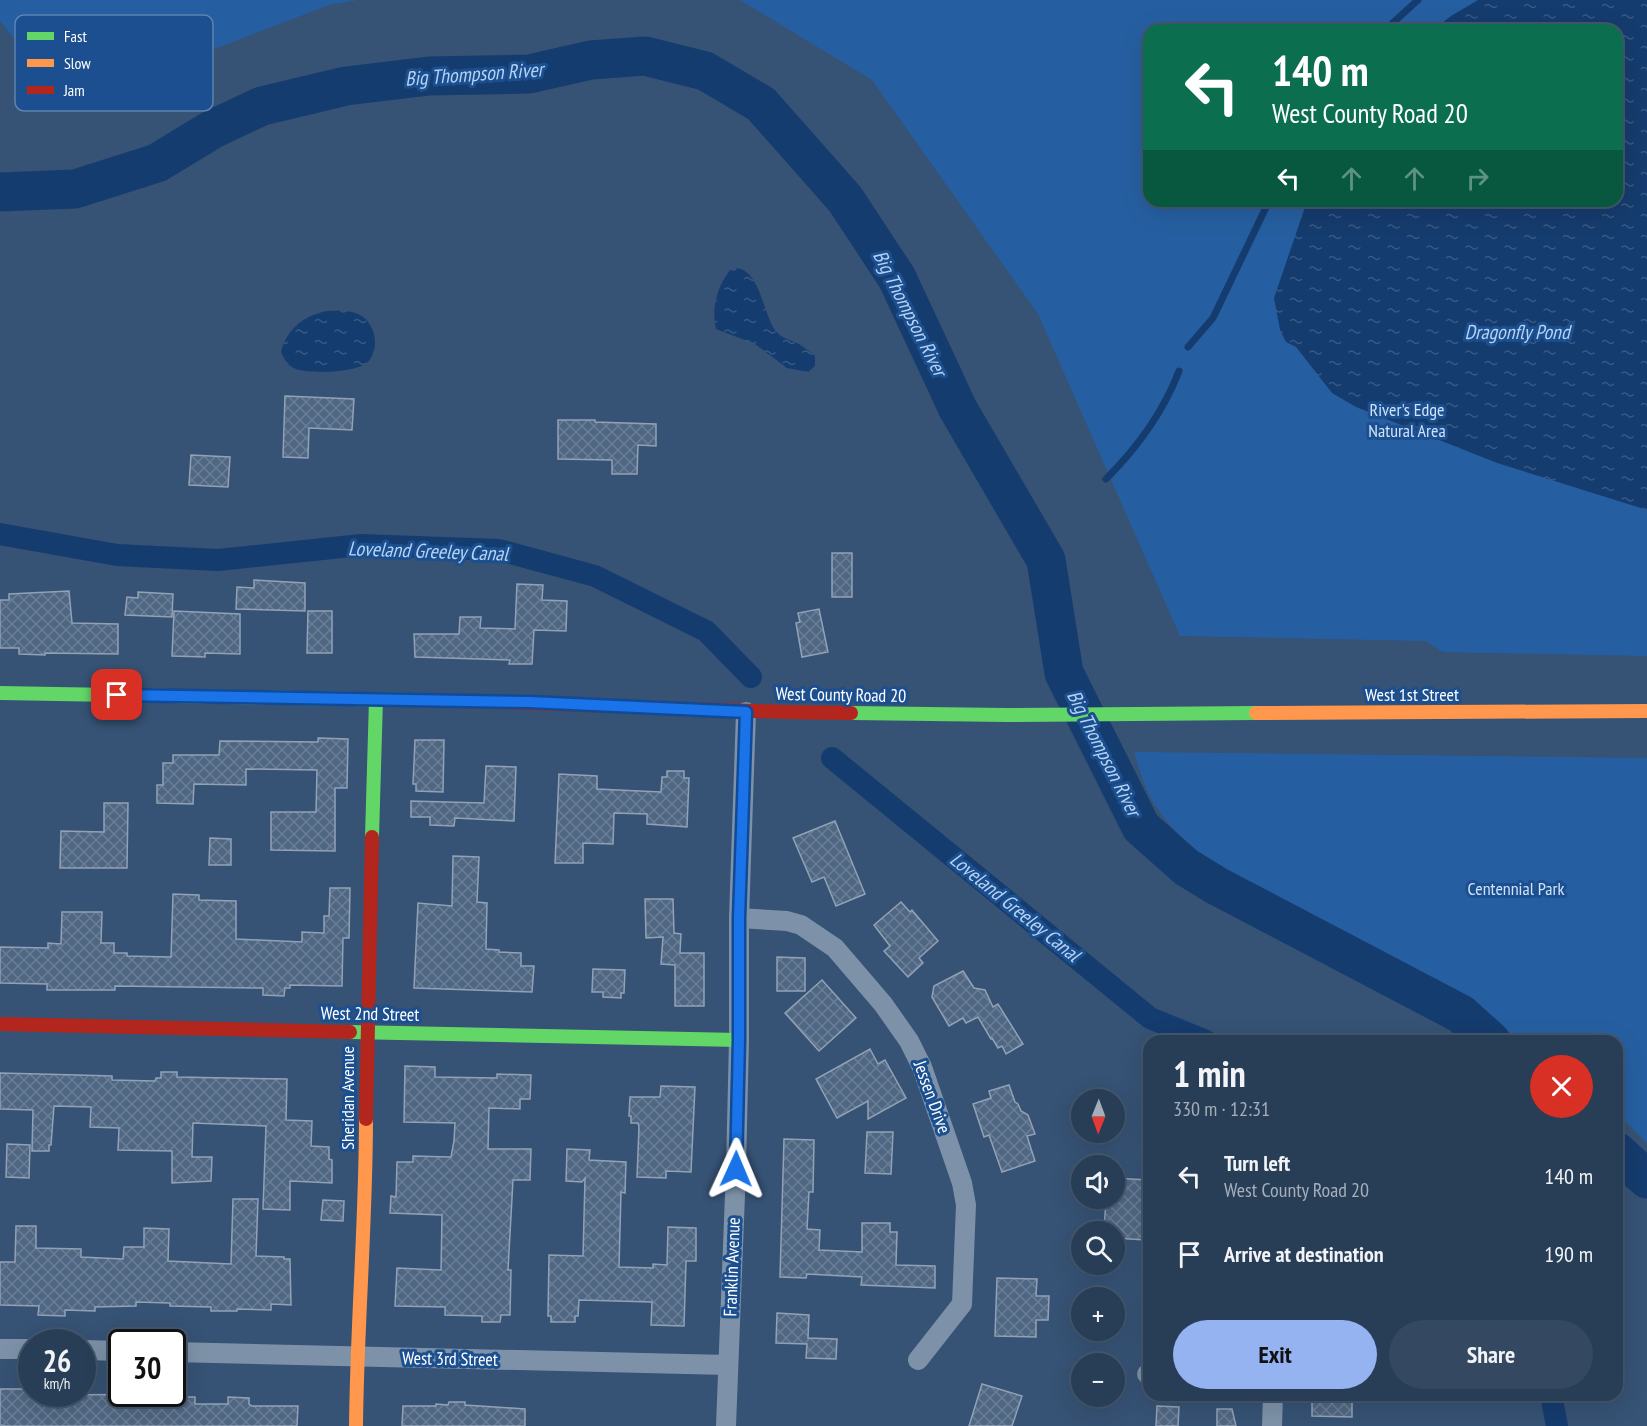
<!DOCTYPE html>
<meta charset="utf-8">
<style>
:root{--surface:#283e57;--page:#344961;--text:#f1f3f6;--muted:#a5aeba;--line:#44576d;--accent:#95b2f1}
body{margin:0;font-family:"PT Sans Narrow",sans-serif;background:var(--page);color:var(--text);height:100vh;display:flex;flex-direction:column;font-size:22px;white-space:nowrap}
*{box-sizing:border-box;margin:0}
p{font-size:20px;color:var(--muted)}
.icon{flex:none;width:33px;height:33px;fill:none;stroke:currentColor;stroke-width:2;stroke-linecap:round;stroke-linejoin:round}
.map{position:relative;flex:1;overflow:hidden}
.sheet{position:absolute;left:1143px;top:1035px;width:480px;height:366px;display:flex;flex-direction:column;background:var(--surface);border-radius:18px;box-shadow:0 6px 24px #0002,0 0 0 2px var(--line)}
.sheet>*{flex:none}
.hud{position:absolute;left:1143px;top:24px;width:480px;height:183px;border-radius:18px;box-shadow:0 6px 24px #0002,0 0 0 2px var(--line);background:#0b6e4f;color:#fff;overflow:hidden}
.needle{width:39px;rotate:181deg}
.buttons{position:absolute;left:1071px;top:1089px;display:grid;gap:12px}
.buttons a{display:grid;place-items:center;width:54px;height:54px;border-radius:50%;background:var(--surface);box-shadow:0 6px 24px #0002,0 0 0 2px var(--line);font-size:30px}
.speed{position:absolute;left:18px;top:1329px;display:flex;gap:12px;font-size:30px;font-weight:700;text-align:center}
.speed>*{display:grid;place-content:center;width:78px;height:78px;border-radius:50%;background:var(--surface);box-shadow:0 6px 24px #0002,0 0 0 2px var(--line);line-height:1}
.speed small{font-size:15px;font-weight:400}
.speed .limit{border:3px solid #111;border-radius:9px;background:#fff;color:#111}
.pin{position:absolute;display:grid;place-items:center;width:51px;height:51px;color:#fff;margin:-26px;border-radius:12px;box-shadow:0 3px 9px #0006}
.me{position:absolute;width:66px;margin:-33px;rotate:1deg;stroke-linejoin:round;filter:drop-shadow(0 0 4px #0008)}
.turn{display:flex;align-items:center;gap:21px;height:126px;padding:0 30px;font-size:27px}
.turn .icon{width:78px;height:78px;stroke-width:2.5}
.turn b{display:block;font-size:42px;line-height:51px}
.lanes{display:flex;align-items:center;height:57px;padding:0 30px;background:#0003;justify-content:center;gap:30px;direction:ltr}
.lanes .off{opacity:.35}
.round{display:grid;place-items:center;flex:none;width:63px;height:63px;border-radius:32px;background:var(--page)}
.summary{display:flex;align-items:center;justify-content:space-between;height:102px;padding:0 30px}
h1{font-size:36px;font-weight:600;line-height:45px}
.action{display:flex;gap:12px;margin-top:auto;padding:12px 30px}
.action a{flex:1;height:69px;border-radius:36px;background:var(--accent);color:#111;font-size:24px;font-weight:600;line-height:69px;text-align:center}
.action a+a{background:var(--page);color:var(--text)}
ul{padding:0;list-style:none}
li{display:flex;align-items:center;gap:18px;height:78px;padding:0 30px}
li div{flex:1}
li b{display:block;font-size:22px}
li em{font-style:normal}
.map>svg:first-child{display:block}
.green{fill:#265fa1;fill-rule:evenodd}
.water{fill:url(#water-ripples)}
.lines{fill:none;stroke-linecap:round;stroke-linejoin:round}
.stream{stroke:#153c6e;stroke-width:7}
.canal{stroke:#153c6e;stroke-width:22}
.river{stroke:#153c6e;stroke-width:39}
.building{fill:url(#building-cross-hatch);stroke:#92a2b6;stroke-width:1.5}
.street{stroke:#7d92a8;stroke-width:20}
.fast{stroke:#63d668;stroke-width:14}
.slow{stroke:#ff974d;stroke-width:14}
.jam{stroke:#b3261e;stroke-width:14}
.route-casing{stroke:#114b97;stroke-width:15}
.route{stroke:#1a73e8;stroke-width:10}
.labels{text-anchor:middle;stroke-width:6;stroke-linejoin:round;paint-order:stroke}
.park-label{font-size:18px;fill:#cfe3fa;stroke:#1b4f8f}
.street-label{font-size:18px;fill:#fff;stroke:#1b4f8f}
.water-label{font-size:20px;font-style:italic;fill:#b5d3f5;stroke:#1b4f8f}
.key{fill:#1b4f8f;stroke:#5f84b1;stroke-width:1.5}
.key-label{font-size:16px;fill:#fff}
</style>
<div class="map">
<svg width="1647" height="1426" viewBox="0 0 1647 1426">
<defs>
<pattern id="water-ripples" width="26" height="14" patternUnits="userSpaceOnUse" patternTransform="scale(1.5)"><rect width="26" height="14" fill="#153c6e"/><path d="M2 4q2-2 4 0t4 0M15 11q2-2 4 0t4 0" fill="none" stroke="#385984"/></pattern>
<pattern id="building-cross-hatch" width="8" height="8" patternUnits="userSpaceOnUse" patternTransform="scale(1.5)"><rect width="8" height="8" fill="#506783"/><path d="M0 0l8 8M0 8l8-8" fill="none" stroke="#6a7e96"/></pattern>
</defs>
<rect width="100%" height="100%" fill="#365274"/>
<g class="green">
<path d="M0,0H358L329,5L68,105L0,21Z"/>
<path d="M740,0H1647V656L1443,652L1426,641L1180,636L1038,314L872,80ZM1149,30H1617V201H1149Z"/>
<path d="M1134,752L1647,758V1143L1617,1113V1041H1522L1509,1033L1478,1025L1453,1004L1258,902C1218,874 1178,842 1152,800C1144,786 1139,768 1134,752Z"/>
</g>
<g class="water">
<path d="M1478,0H1647V510L1497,463L1356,407L1332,393L1296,347L1286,342L1280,330L1274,298L1307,201H1617V30H1433L1451,16Z"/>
<path d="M736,268C760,270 763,313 775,330C781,338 790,340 799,344C805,348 810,352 815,356V366L808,372L787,368L755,344L716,329C711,308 717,287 730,270Z"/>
<path d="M327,311C336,311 346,310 355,313C374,318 382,347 368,362C356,373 311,374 296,369C288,366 284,359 281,352C287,329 303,316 327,311Z"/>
</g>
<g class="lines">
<g class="stream">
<path d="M1385,30L1418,0"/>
<path d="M1188,347L1213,318L1269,201"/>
<path d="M1106,479C1137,448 1163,413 1179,371"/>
</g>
<g class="canal">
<path d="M0,199L75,189"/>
<path d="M0,534L117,555L218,560L361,545L499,550L595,576L706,631L751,677"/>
<path d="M832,758L1150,1018L1206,1041"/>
<path d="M1551,1395L1557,1426"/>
</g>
<g class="river">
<path d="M0,192L75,189L157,163L213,129L262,106L346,86L429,76L529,74L591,60L645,56L705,71L761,104L845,199L897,278L958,409L1046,560L1064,673L1141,827L1186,867L1217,886L1461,1014L1491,1041"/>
<path d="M1617,1152L1647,1179"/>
</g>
</g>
<g class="building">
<path d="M285,396L354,399L352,430L309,428L308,458L283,457Z"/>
<path d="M558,420H595V422L656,424V446L638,445L637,474H612V460L558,459Z"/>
<path d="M191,455L230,457L228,487L189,485Z"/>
<rect x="832" y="553" width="20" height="44"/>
<path d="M254,580L305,583V611L236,609L237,587L254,588Z"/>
<path d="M517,584L543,585L542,600L567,601L566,631L534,630L532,664H509L510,660L415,657L414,634H459L460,617H481L480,628L515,629Z"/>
<path d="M69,591L72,623L118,624V654L45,653V655L19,654V648H0V600H9V594Z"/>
<path d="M138,592L173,594L172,617L125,615L127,597L138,598Z"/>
<path d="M819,609L828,652L802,657L796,623L800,622L798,613Z"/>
<path d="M174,611L240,614V654L205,653V657L172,656Z"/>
<path d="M308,611H332V653H307Z"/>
<path d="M318,738L348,739L347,788H335V851L271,850V812H316L317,770L246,769V785L194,784L193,804L157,803V785H163V763H173V755H219L220,741L318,742Z"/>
<path d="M415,740H444L443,792L416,791V784H413Z"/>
<path d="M486,766L516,767L514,821L455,818L454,826L430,825V817H411V801L484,803Z"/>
<path d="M667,771H684V778H689L687,827L647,824V814L614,813L613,844L583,843V863H555L559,774L597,776V789L661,792L662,777H667Z"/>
<path d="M104,803H128L127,868H60L61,831L104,832Z"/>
<path d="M835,821L865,894L836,906L824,877L812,882L793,838Z"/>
<path d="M210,838L231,839V865H209Z"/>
<path d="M453,856L479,857L477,902L487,903L486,949L499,950V952L521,953V966H534L532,992L414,988L418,903L452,906Z"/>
<path d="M330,888H350L349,938H343L342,986L290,985V988H285L284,996L263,995V988L115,986V990H47V984L0,983V947L48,948V943L61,944L62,912H102L101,943H114V953H127V956L171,957L173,894L199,895V900L236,901V939L302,942V932L324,933V916H329Z"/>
<path d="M645,899H673L674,933L681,934L680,953H704V1006H675V965L661,964L663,937L646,938Z"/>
<path d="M901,902L910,912L912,910L938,941L919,958L923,963L908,977L884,951L890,946L874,925Z"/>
<path d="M777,957L805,958V991H777Z"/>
<path d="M593,969L625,970L624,993H621V998L603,997V992H592Z"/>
<path d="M963,971L974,988L985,990L993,1007L998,1004L1023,1044L1006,1054L1002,1046L998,1048L992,1038L991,1039L978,1017L966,1023L963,1018L949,1026L932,997L934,986Z"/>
<path d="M822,980L856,1018L819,1051L785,1013Z"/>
<path d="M870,1049L878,1064L885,1060L906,1098L868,1119V1101L837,1118L816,1079Z"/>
<path d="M405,1066L435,1067V1077L497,1078V1074L531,1075L530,1099H520V1109L489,1108L488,1149H531L530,1180H513L508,1270H511L510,1315H501L500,1322H482V1316L445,1315V1307L395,1306L397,1268L441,1270L442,1215L390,1213L391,1196L396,1197L397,1162H413V1156L451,1157L454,1141L455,1123L404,1122Z"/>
<path d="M161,1072H177V1077L287,1079L286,1120L312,1121L311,1146L329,1147V1159L332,1160V1183L290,1181V1210L263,1209L266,1126L193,1123L192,1157H212L211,1181L172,1183V1151L118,1150L119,1128L90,1127L91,1107L54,1106L51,1145H49V1151H32L33,1110L0,1109V1073L78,1075L112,1076V1080L155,1081L156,1078H161Z"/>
<path d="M1009,1085L1015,1102L1018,1104L1021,1111L1028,1115L1035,1134L1027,1136L1035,1161L1002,1172L989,1135L984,1137L973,1104L991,1098L989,1091Z"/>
<path d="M661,1086L695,1087L691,1172L666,1171V1178L637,1177L639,1127L638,1123H631V1116H629L630,1097H660Z"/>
<path d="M867,1132H893L891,1174L865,1173Z"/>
<path d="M784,1139L814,1140L813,1192H809L807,1229L820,1230L819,1250L862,1252V1223H890V1232H897L896,1265L935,1266V1288L861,1285L862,1277L807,1274L806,1278L780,1277Z"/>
<path d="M7,1144L30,1145L29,1178L6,1177Z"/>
<path d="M567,1149L590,1150L589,1160L626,1162L625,1193L621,1192L619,1267L653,1268V1264L667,1265L668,1227L696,1228V1261H686L684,1326L651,1325L652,1302L579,1300L578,1316H575V1322H551V1316H548L549,1255L583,1256L585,1178L582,1182L566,1181Z"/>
<path d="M1114,1178L1148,1180L1145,1240L1114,1238V1232H1104L1106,1198H1114Z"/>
<path d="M233,1199H258L256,1256L284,1257V1259H290L291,1305L271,1304V1310L237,1309V1311H211V1307L170,1306V1303L136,1302V1306L95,1307V1311L65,1310V1316L38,1315L39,1306L0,1305V1262H15L16,1226H36V1248L81,1249V1257L123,1259L124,1247H144V1228L169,1229L168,1261L231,1264Z"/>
<path d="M323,1200L344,1201L343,1221L321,1220Z"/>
<path d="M997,1278L1037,1279L1036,1296H1049L1048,1320H1036V1337L995,1336Z"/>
<path d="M777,1313L809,1315L808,1338L837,1339L836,1359L806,1358L807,1344L776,1343Z"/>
<path d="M982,1384L1022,1396L1012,1426H969Z"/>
<path d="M0,1389H32V1394H47V1395L187,1394V1397H195V1404H228V1397L249,1398V1404L252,1406H298L297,1426H7L0,1425Z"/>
<path d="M1312,1395H1352V1417L1312,1416Z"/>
<path d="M449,1402H465V1405L525,1409V1426H402L403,1406H436V1404L448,1405Z"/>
<path d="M1157,1406L1179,1407L1178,1426H1156Z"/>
<path d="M1217,1409H1232L1236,1426H1217Z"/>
</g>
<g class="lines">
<g class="street">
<path d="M739,918L787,921L801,925L835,948L883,1004L909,1041L922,1067L962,1183L966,1205L962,1304L918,1360"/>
<path d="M0,1349H32"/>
<path d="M82,1350L122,1351"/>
<path d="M172,1352L728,1365"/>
<path d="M1147,1374H1149"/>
<path d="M726,1426L736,1169L739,1040V918L746,712"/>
<path d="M1272,1426L1273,1395"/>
</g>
<g class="fast">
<path d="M0,693L409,700"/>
<path d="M851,713L1007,715L1256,713"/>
<path d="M372,837L376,699"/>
<path d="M350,1032L739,1040"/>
</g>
<g class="slow">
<path d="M1256,713L1647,711"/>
<path d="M356,1426C357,1324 366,1221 366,1119"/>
</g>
<g class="jam">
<path d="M409,700C556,702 703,712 851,713"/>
<path d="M0,1024L350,1032"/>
<path d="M366,1119L372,837"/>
</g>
</g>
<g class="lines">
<defs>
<path id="route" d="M117,695L529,702L746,712L739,918V1040L736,1169"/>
</defs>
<use href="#route" class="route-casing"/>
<use href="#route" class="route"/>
</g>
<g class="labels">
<g class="park-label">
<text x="1407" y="416">River's Edge<tspan x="1407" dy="21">Natural Area</tspan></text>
<text x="1516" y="895">Centennial Park</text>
</g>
<g class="street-label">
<text transform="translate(841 695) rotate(1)" y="6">West County Road 20</text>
<text x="1412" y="701">West 1st Street</text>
<text transform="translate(370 1014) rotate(1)" y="6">West 2nd Street</text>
<text transform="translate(932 1097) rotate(70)" y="6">Jessen Drive</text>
<text transform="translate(348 1098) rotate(-90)" y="6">Sheridan Avenue</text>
<text transform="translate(732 1267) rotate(-88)" y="6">Franklin Avenue</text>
<text transform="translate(450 1359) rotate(1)" y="6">West 3rd Street</text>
</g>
<g class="water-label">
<text transform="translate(474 74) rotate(-4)" y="7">Big Thompson River</text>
<text transform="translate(910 313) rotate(63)" y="7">Big Thompson River</text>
<text x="1517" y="339">Dragonfly Pond</text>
<text transform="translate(428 551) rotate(2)" y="7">Loveland Greeley Canal</text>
<text transform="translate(1104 753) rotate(63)" y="7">Big Thompson River</text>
<text transform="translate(1015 907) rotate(39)" y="7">Loveland Greeley Canal</text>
</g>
</g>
<rect x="15" y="15" width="198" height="96" rx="9" class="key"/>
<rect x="27" y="32" width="27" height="8" fill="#63d668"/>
<rect x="27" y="59" width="27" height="8" fill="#ff974d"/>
<rect x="27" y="86" width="27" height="8" fill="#b3261e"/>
<g class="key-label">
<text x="64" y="42">Fast</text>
<text x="64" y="69">Slow</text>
<text x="64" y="96">Jam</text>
</g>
</svg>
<div class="buttons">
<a><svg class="needle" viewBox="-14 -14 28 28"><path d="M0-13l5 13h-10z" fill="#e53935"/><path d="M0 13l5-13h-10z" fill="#a5aeba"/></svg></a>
<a><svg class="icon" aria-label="sound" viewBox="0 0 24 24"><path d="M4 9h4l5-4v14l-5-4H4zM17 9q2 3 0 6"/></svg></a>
<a><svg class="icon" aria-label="search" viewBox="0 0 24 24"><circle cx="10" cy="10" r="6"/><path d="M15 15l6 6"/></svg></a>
<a>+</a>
<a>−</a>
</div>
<div class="speed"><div>26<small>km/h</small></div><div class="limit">30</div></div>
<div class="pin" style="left:117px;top:695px;background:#d93025"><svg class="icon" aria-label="arrive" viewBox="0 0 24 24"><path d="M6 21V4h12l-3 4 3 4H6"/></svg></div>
<svg class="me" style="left:736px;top:1169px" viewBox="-20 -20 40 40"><path d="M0-17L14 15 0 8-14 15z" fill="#1a73e8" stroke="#fff" stroke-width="4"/></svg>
<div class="hud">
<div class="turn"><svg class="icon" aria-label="left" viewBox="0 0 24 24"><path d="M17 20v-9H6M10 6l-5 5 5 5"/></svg><div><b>140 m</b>West County Road 20</div></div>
<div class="lanes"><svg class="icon" aria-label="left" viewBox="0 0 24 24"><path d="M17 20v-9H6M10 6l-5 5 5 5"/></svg><svg class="icon off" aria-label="ahead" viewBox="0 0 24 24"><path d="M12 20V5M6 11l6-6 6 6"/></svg><svg class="icon off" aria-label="ahead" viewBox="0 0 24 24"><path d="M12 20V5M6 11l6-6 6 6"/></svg><svg class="icon off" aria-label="right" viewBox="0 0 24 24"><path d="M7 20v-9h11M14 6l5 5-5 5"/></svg></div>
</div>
<section class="sheet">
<div class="summary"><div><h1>1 min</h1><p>330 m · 12:31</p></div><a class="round" style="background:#d93025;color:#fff"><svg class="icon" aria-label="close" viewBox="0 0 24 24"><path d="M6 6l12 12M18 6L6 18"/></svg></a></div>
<ul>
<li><svg class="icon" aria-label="left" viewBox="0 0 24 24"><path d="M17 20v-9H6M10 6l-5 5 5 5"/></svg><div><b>Turn left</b><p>West County Road 20</p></div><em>140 m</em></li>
<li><svg class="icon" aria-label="arrive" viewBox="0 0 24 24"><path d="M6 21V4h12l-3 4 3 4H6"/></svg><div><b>Arrive at destination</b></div><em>190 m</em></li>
</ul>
<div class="action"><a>Exit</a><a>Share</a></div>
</section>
</div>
